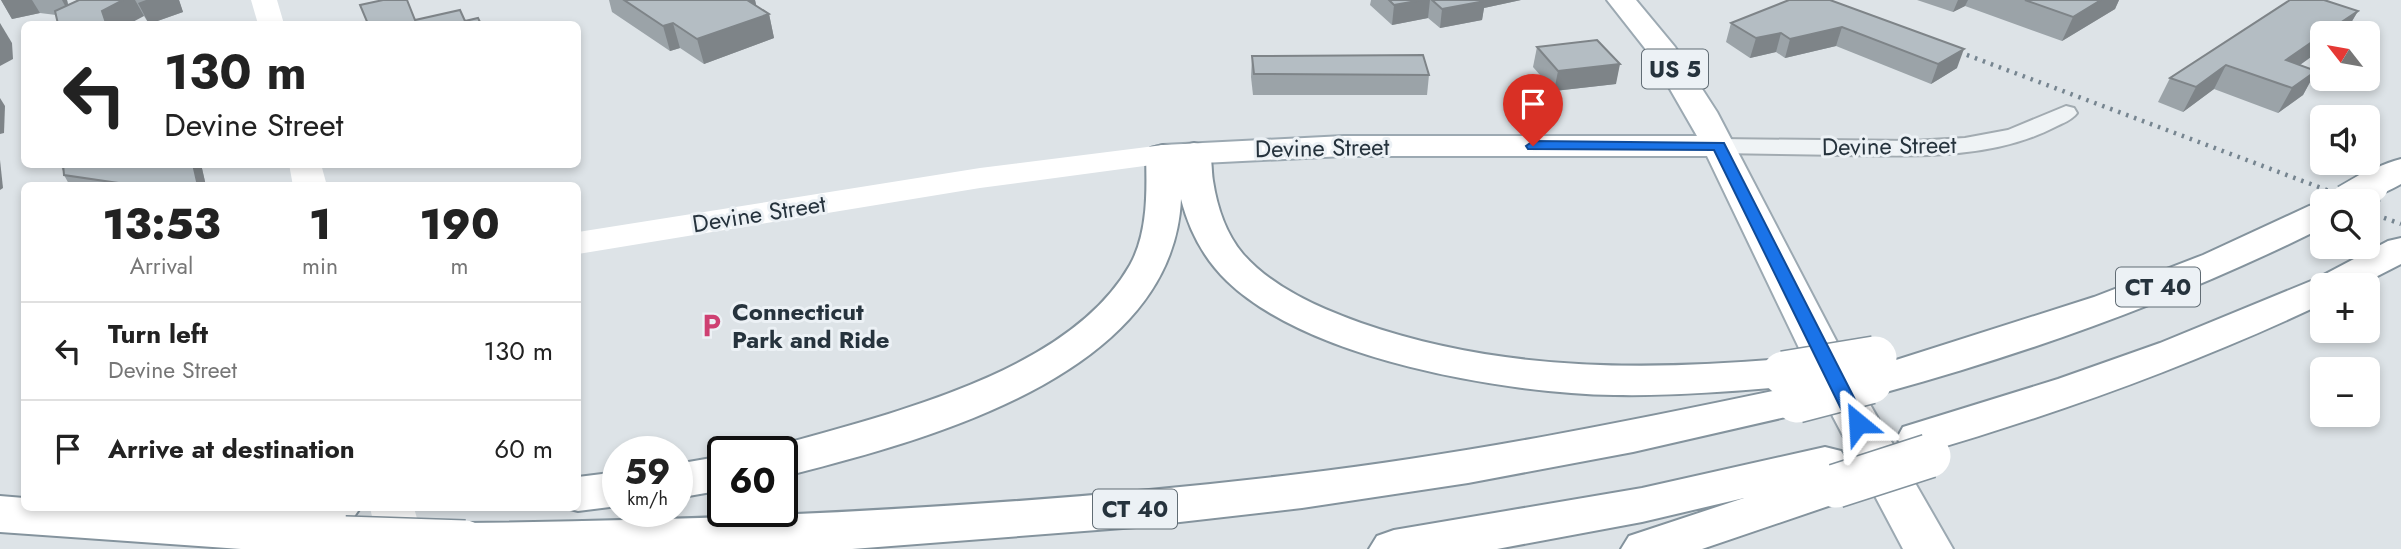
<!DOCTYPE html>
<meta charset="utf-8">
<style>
:root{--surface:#fff;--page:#f2f2f2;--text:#222;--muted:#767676;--line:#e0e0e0}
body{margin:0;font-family:Jost,sans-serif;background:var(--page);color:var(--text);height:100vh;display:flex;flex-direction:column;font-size:26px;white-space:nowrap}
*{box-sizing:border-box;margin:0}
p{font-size:23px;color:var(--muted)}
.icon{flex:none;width:38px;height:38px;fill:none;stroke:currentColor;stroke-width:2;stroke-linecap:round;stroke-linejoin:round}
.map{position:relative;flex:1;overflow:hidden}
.drawer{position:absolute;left:21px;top:182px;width:560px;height:329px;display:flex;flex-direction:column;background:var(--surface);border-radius:10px;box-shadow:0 4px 10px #0003}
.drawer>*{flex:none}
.banner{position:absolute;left:21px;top:21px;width:560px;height:147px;border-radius:10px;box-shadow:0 4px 10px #0003;background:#fff;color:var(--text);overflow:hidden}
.needle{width:46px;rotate:301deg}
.controls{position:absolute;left:2310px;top:21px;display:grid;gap:14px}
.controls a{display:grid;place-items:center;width:70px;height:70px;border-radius:10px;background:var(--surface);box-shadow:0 4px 10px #0003;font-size:35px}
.speed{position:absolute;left:602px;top:436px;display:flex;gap:14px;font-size:35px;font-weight:700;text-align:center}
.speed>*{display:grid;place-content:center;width:91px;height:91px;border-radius:50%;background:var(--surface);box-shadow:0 4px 10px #0003;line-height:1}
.speed small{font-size:18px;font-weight:400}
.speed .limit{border:4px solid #111;border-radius:10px;background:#fff;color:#111}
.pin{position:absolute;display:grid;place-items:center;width:60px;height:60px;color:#fff;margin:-72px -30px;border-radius:50% 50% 50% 0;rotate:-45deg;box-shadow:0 0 7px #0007}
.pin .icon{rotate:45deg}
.me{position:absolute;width:77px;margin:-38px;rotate:333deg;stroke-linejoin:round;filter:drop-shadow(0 0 5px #0008)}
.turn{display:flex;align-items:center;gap:24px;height:147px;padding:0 28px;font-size:32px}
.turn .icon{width:91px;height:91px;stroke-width:2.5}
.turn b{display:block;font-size:49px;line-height:60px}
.eta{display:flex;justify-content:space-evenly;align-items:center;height:119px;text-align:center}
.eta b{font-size:42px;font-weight:800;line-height:49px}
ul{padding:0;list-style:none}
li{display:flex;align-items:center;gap:21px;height:98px;padding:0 28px;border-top:2px solid var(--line)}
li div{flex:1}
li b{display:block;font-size:26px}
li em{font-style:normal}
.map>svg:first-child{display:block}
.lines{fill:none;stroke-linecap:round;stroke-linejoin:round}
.minor-casing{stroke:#a2abb1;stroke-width:4}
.primary-casing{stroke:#9ca9b2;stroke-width:4}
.motorway-casing{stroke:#84939d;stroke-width:4}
.minor{fill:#eff3f5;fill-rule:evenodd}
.secondary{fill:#fff;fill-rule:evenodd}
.primary{fill:#fff;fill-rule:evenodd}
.motorway{fill:#fff;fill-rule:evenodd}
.rail{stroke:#768590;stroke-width:4.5;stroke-dasharray:2.5 6;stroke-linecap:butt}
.motorway-bridge-far1-casing{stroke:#84939d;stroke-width:35;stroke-linecap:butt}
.motorway-bridge-casing{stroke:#84939d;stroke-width:46;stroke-linecap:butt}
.motorway-bridge-far1{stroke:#fff;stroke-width:32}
.motorway-bridge{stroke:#fff;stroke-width:43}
.wall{fill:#9ba3a8}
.shaded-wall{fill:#7e8488}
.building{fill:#b4bdc3;stroke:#7e8488;stroke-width:2}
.route{fill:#1a73e8;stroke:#114b97;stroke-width:2}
.labels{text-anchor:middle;stroke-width:6;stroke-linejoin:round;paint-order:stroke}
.shield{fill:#ecf1f5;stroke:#616c74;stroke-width:2}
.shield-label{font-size:23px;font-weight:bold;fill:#26333d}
.street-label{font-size:24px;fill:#26333d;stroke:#ecf1f5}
.poi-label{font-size:24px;font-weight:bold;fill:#26333d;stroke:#ecf1f5;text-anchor:start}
</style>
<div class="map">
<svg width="2401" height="549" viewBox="0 0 2401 549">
<rect width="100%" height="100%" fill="#dde3e7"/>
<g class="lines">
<defs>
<path id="minor" d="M2066,106L2074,108L2077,113C2072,120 2063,123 2055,127C1991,160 1913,156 1843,155C1802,154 1760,154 1719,153L1711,151L1708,146L1711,141L1719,139L1913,141L1965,138L2008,130Z"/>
<path id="primary" d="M1607,0H1636L1675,47L1717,112L1864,394L1953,549H1903L1821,394L1707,156H1344L1163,165L1151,162L1146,155L1151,148L1163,145L1344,136H1697L1651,56Z"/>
<g id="motorway">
<path d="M1194,143L1206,146C1213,156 1211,169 1213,181C1217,207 1226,234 1243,254C1273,288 1319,308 1361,323C1498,371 1641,371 1784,359L1799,363L1805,373L1799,383L1784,387C1727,392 1671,396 1614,395C1504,393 1309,360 1227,281C1204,259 1189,230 1181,199C1173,377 923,441 782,477V452H765L766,449C879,416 1067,376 1130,265C1148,233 1147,191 1146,155L1151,148L1163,145L1175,148L1178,152L1182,146Z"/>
<path d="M2401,159V184C2386,192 2377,198 2360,193L2354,186C2364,172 2385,163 2401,159Z"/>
<path d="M2322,203V228C2183,297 2036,351 1886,392L1871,388L1865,378L1871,368L2094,297L2203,255L2309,206Z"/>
<path d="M2401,238V264L2360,285H2322V304C2192,365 2057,414 1919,454L1903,449L1897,438L1903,427L2058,379L2160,343L2316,279L2388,241Z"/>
<path d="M1797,386L1812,391L1819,401L1812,411L1633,452L1468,483L1302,508L1136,527L852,549H444L441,542L448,529L465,523C744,520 1022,507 1299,474C1467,454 1632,421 1797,386Z"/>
<path d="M1825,447L1841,451L1848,463L1843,471L1852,474L1859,486L1852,498L1702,549H1621L1629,536L1744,498L1642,522L1497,549H1369L1377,536L1394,530L1642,488Z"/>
<path d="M723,456V490L677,498V464Z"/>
<path d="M618,472V506L578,511L566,508H578V477Z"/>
<path d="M0,496L24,498V508H167L225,511L224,508H360L351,521L362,525L369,538L363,549H241L0,532Z"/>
</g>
</defs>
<use href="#minor" class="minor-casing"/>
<use href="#primary" class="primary-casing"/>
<use href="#motorway" class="motorway-casing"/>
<use href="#minor" class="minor"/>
<g class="secondary">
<path d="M251,0H277L284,24H258Z"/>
<path d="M1163,145L1174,148L1179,155L1174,162L980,188L578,254V232L980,168Z"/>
<path d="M289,164H321L327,186H293Z"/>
<path d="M370,508H414L426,549H380Z"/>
</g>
<use href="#primary" class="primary"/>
<use href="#motorway" class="motorway"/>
<g class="rail">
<path d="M1943,46L2356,201"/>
<path d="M2368,212L2401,224"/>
</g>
<defs>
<path id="motorway-bridge-far1" d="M2346,201L2372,186"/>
<g id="motorway-bridge">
<path d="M1784,373L1875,358"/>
<path d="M1797,401L1870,382"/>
<path d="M1836,486L1929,456"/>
<path d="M345,538L465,542"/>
</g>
</defs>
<use href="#motorway-bridge-far1" class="motorway-bridge-far1-casing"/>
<use href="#motorway-bridge" class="motorway-bridge-casing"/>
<use href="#motorway-bridge-far1" class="motorway-bridge-far1"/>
<use href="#motorway-bridge" class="motorway-bridge"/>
</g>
<g class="wall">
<path d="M1,0H67L68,5L79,0H179L183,12L149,24L144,16L56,15L40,13L12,19Z"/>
<path d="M609,0H755L756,6L769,14L774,38L704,64L680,48L670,51L612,12Z"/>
<path d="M1371,0H1521L1484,8L1482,20L1440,28L1428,18L1392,25L1370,5Z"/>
<path d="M1789,0L1957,68L1931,84L1836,46L1785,58L1776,52L1750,58L1726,42L1731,23Z"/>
<path d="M1917,0H2119L2115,9L2062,41L1965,6L1953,12Z"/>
<path d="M2358,11L2345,33H2322V49L2300,65L2316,71L2303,95L2278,113L2214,89L2183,112L2158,102L2170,78Z"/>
<path d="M1537,47L1616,84L1554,91L1533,67Z"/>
<path d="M1252,56L1429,75L1427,95H1253L1251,77Z"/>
<path d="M60,164H201L206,186H70L64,175L63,171Z"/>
</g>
<g class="shaded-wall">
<path d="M1,0H32L40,13L12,19Z"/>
<path d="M62,0H67L71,17Z"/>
<path d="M123,0H135L144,16L129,24H101L102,11Z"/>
<path d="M146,0H179L183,12L149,24L138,3Z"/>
<path d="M745,0H755L759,17L769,14L774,38L704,64L697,39Z"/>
<path d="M1422,0H1430L1428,18L1392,25L1394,5Z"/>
<path d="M1471,0H1521L1484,8L1482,20L1440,28L1442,9Z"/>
<path d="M1958,0H1968L1965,6L1953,12Z"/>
<path d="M2101,0H2119L2115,9L2062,41L2073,17Z"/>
<path d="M2358,11L2345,33H2325Z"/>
<path d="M0,23L12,43L13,59L0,66Z"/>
<path d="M673,23L680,48L670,51L663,26Z"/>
<path d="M1842,27L1836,46L1785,58L1790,39Z"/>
<path d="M1781,33L1776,52L1750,58L1756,38Z"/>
<path d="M2322,35V49L2276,82L2286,60Z"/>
<path d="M1964,49L1957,68L1931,84L1938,64Z"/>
<path d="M1620,64L1616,84L1554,91L1558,71Z"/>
<path d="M2226,65L2214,89L2183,112L2196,87Z"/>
<path d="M2316,71L2303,95L2278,113L2292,88Z"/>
<path d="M0,98L5,106L4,133L0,134Z"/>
<path d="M0,160L3,188L0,190Z"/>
<path d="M193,164H201L206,186H198Z"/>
</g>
<g class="building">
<path d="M79,0H123L102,11L106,23L101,24H58L55,11Z"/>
<path d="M383,0H407L415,20L460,10L465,21L478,18L481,24H368L360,5Z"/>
<path d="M624,0H747L769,14L697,39L673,23L663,26Z"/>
<path d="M1389,0H1422L1394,5Z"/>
<path d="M1432,0H1484L1485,1L1442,9Z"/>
<path d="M1789,0H1830L1964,49L1938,64L1842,27L1790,39L1781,33L1756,38L1731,23Z"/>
<path d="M2025,0H2101L2073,17Z"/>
<path d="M2290,0H2324L2358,11L2325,33H2322V35L2286,60L2316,71L2292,88L2226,65L2196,87L2170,78Z"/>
<path d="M1597,40L1620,64L1558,71L1537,47Z"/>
<path d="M1423,55L1429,75L1254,74L1252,56Z"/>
<path d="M63,164H193L198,186H139L64,175Z"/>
</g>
<path class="route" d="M1533,141L1724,143L1867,423L1864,428H1851L1848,423L1714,150L1528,149L1526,146Z"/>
<defs>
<symbol id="parking-bare" viewBox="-9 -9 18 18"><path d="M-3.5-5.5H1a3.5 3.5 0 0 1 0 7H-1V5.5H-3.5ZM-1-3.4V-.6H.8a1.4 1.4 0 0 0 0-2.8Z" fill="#ce4072" stroke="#ecf1f5" stroke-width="2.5" paint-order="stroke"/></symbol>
</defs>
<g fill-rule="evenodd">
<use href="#parking-bare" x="694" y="308" width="35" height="35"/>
</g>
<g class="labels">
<g class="shield">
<rect x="1642" y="49.5" width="66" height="39" rx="5"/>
<rect x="2116" y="267.5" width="84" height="39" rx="5"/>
<rect x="1093" y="489.5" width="84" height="39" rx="5"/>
</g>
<g class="shield-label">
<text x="1675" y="77">US 5</text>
<text x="2158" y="295">CT 40</text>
<text x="1135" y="517">CT 40</text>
</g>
<g class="street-label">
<text transform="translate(1889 146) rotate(-1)" y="8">Devine Street</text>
<text transform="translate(1322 148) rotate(-1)" y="8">Devine Street</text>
<text transform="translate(759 214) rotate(-9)" y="8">Devine Street</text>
</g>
<g class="poi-label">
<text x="732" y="320">Connecticut<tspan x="732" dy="28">Park and Ride</tspan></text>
</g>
</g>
</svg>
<div class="controls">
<a><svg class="needle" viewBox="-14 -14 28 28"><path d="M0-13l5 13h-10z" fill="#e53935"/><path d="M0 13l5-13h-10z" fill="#767676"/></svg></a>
<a><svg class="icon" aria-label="sound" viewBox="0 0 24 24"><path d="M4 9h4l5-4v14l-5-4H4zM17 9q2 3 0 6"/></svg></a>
<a><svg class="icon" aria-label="search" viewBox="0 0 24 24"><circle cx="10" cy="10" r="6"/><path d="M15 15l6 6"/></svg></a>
<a>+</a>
<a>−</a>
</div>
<div class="speed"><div>59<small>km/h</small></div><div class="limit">60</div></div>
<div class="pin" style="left:1533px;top:146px;background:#d93025"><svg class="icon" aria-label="arrive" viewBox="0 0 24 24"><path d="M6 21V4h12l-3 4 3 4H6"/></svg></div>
<svg class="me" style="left:1858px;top:423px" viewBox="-20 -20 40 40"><path d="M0-17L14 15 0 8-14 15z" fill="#1a73e8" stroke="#fff" stroke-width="4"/></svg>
<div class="banner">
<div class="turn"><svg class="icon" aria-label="left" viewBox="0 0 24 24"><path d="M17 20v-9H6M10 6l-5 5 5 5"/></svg><div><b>130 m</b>Devine Street</div></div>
</div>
<section class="drawer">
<div class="eta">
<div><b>13:53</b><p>Arrival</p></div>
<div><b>1</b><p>min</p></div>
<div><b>190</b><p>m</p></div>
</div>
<ul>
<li><svg class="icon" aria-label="left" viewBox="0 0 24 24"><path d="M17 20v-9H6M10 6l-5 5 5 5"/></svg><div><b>Turn left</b><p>Devine Street</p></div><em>130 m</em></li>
<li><svg class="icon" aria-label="arrive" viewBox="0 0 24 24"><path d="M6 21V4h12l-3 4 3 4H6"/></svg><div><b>Arrive at destination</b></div><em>60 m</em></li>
</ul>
</section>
</div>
